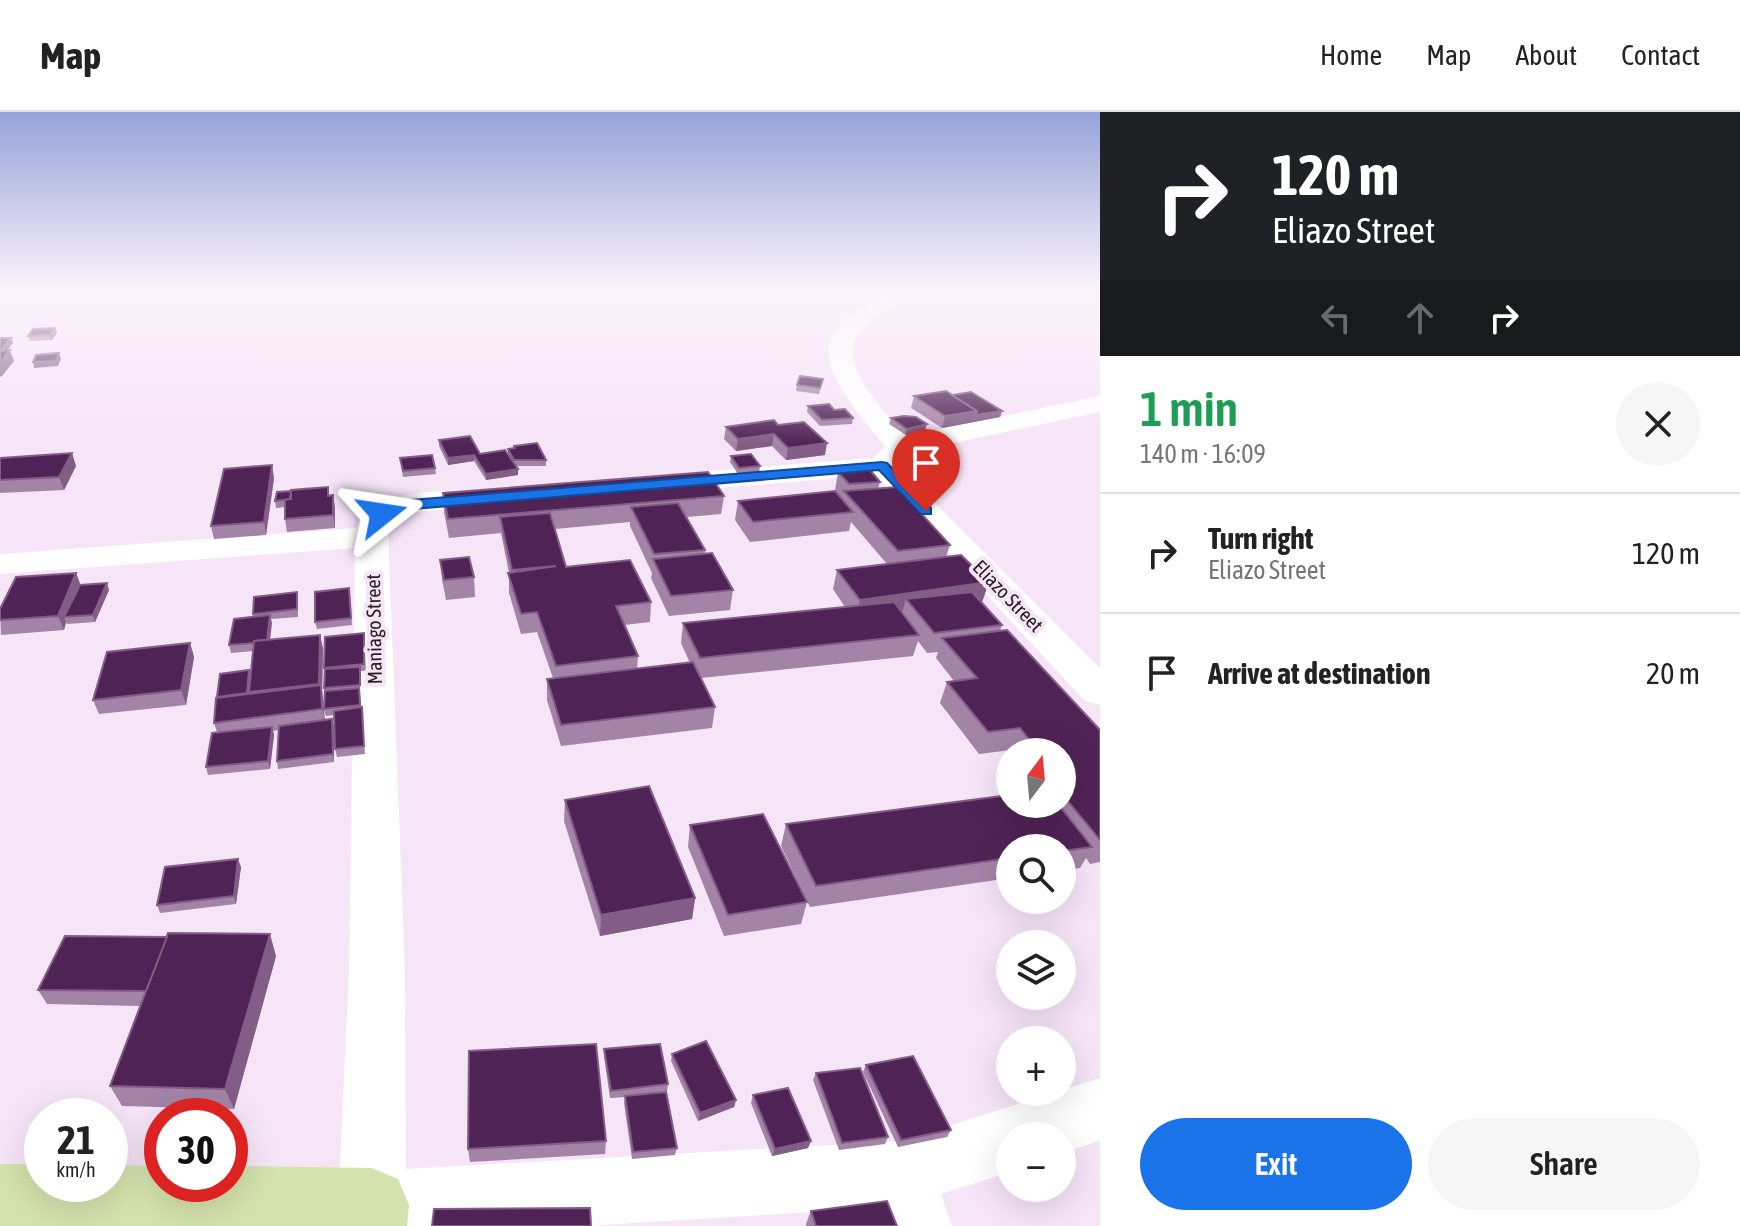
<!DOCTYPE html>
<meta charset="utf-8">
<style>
:root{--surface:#fff;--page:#f6f6f6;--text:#222;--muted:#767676;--line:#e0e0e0;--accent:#1a73e8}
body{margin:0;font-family:"Asap Condensed",sans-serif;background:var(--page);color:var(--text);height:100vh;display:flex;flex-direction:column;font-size:30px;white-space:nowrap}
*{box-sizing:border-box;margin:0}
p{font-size:26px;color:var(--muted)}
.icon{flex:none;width:44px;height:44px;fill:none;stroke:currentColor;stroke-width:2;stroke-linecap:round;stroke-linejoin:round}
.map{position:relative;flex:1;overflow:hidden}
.details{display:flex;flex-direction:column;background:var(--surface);width:640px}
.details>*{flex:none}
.hud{background:#202124;color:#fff;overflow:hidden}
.needle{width:52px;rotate:16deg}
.buttons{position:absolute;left:996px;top:626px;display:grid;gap:16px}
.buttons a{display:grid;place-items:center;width:80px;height:80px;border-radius:50%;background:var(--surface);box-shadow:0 8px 32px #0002;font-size:40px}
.speed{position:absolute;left:24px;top:986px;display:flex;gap:16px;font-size:40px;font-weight:700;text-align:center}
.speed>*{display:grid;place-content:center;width:104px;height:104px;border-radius:50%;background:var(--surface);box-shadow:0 8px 32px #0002;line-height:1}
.speed small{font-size:20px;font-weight:400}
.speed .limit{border:12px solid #d22;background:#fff;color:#111}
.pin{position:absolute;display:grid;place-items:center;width:68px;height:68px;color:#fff;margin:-82px -34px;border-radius:50% 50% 50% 0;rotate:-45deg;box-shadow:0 0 8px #0007}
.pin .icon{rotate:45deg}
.me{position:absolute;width:88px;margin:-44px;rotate:75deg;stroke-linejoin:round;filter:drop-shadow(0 0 6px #0008)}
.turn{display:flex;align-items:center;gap:28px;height:168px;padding:0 40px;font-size:36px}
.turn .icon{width:104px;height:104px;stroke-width:2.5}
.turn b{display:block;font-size:56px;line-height:68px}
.lanes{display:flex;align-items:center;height:76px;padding:0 40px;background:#0003;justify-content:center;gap:40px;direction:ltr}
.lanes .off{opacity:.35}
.round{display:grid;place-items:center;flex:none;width:84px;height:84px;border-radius:42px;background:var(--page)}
.summary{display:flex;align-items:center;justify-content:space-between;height:136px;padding:0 40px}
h1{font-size:48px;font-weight:600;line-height:60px;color:#1e9e55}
.button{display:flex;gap:16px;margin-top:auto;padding:16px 40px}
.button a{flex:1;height:92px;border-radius:48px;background:var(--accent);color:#fff;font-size:32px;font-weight:600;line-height:92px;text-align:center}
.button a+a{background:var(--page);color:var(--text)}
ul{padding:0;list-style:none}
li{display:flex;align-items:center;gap:24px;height:120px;padding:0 40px;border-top:2px solid var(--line)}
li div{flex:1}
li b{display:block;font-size:30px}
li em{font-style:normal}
header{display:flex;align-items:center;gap:48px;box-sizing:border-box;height:112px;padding:0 40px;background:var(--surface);border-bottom:2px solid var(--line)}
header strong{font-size:38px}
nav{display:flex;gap:44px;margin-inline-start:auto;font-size:28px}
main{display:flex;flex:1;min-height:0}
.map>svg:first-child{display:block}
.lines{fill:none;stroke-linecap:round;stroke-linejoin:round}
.street{fill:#fff;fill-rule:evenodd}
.primary{fill:#d4e2ad;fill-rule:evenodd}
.wall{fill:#a384a6}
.shaded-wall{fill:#825d86}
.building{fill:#502356;stroke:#825d86;stroke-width:2}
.route{fill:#1a73e8;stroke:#114b97;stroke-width:2}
.labels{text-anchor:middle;stroke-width:8;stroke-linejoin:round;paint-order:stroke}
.street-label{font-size:20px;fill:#251f26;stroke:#f6e4f7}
</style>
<header>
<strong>Map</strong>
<nav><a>Home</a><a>Map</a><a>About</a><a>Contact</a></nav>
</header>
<main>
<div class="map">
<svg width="1100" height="1114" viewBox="0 0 1100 1114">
<rect width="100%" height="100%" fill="#f6e4f7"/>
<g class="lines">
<g class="street">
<path d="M917,177H951L948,181C925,188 898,191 877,204C819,237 879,293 907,324L1100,284V300L911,340L898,354L1100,556V593L1085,589L875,363L660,381L649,378L645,372L649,366L660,363L873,346L885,334C815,253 794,207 917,177Z"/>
<path d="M497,377L508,379L513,386L508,393L417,400L388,415L405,857L406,1057L901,1029L1100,966V1028L1062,1042V1024H1010V1060L941,1082L952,1114H884L878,1096L586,1114H347L338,1093L349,857L355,436L0,462V442L356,416C365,375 464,378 497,377Z"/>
</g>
<path class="primary" d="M0,1052H42V1072H110V1053L162,1054V1072H230V1054L372,1056L398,1067L409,1093L407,1114H0Z"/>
</g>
<g class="wall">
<path d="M55,216L57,221L52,228L30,229L28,224Z"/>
<path d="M823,267L819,282L796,279L797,273Z"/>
<path d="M952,283L1002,299L1000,305L942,316L911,296L914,284Z"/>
<path d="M808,294L834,298L853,306L852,312L820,314L807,300Z"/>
<path d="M891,306L925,318L906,323L889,312Z"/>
<path d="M778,313L825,343L786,348L772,334L736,339L724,327L726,315Z"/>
<path d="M439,328L480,342L508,343V337L514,336V334L546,348V354H516L518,363L486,368L474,349L448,353L439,334Z"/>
<path d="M731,344L760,354L759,361L738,362L730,350Z"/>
<path d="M0,346L76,354L64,378L0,381Z"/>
<path d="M400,346L435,356L436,362L403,365Z"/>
<path d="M838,360L880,370L878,377L950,433L946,445L989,470L982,490H980L1002,513L1000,519L1100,618V750L1090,752L1086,746L1080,756L1062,759V736H1010V766L810,795L781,734L786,712L1010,692H1062V640H1013L1011,638L979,642L940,591L947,570L954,569L936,546L938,540L927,541L918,529L913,544L701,566L715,595L712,616L561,634L547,588V567L553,566L537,520L521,522L509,481V461L501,421L449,426L444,400L443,381L724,384L721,402L687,405L705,438V442L733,478L730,498L669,504L651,466L652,461L630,414V410L555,417L566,455L651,490L650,510L624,513L638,544L637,557L690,551L681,531L683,511L845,495L833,477L837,458L887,452L851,410L849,419L750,430L735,408L738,389L837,381L835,379Z"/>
<path d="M274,366L266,423L214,427L211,414Z"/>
<path d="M333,383L335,396V416L287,420L285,407V395L276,396L275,389Z"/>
<path d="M440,448L474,465L475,485L446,488L442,467Z"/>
<path d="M76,461L80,473L109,478L95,510L67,512L66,510L64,518L1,523L0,497Z"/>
<path d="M297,480L298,487V505L271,507L270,528L320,523L323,537L322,579L324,595V556L364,521L366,559H361L360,580L365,642L337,645L335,637L334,603L326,604L324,598L325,608L332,607L334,615V650L278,657L277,649L278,618L273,619L274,623L270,657L208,663L206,655L217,620L214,611L217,585L249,558L251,563L253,539L231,541L229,533L253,505V502Z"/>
<path d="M350,483L352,513L317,517L315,510Z"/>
<path d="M190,531L194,545L186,593L99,602L93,588Z"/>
<path d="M565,688L695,786L692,807L600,824L564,709Z"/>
<path d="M690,713L807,790L801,812L724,824L688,735Z"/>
<path d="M241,755L236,792L160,801L157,793Z"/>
<path d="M276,844L234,997L122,994L110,974L140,894L47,892L38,878Z"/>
<path d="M604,937L668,972L667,980L677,1036L675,1043L632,1047L624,991L625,985L610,986L604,944Z"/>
<path d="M672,942L736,988L734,995L698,1009L671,949Z"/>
<path d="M866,953L951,1018L947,1025L898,1035L863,960Z"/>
<path d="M816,961L888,1025L885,1032L839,1038L813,968Z"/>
<path d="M753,983L808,1036L772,1044L751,991Z"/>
<path d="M606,1029L605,1042L470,1050L468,1037Z"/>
<path d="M811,1099L897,1114H806V1112Z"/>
</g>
<g class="shaded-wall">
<path d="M55,216L57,221L52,228L50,223Z"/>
<path d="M11,226L13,231L2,245L0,239Z"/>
<path d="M10,238L14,249L2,264L0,265V251Z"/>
<path d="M59,241L61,247L58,254L34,256L33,250Z"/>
<path d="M977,299H1002L1000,305L942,316L945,304Z"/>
<path d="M927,312L925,318L906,323L907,317Z"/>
<path d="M774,322L772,334L736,339L738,327Z"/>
<path d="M827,331L825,343L786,348L788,336Z"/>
<path d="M72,341L76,354L64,378L59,365Z"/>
<path d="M474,343V349L448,353V346Z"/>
<path d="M272,353L274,366L266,423L264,410Z"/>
<path d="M518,357V363L486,368V362Z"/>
<path d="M333,383L335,396V416L333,403Z"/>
<path d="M76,461L81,474L64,505L66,510L64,518L58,504Z"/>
<path d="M989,470L982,490L916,499L906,487L902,501L855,508L860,488Z"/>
<path d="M107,471L109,478L95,510L93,503Z"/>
<path d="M270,503L272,511L269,537L267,530Z"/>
<path d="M320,523L323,537L322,579L325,612L319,572Z"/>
<path d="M190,531L194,545L186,593L181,578Z"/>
<path d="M332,607L334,615V650L333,642Z"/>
<path d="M272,615L274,623L270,657L268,649Z"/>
<path d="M238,747L241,755L236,792L234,784Z"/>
<path d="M695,786L692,807L600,824L601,803Z"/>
<path d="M270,822L276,844L234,997L225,977Z"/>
<path d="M736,988L734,995L698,1009L700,1001Z"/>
<path d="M811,1029L808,1036L772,1044L775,1037Z"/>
</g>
<g class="building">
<path d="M55,216L50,223L28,224L33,217Z"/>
<path d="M0,226H11L0,239Z"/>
<path d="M10,238L0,251V239Z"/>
<path d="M59,241L56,249L33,250L36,243Z"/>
<path d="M800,264L823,267L820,276L797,273Z"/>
<path d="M946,279L977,299L945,304L914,284Z"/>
<path d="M971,280L1002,299L976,303L977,299L952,283Z"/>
<path d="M829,292L834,298L845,297L853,306L822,308L808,294Z"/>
<path d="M904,304L916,305L927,312L907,317L891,306Z"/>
<path d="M774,308L778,313L804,310L827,331L788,336L774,322L738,327L726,315Z"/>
<path d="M470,324L480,342L505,338L518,357L486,362L474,343L448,346L439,328Z"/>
<path d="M537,331L546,348H514L508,337L515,336L514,334Z"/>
<path d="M72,341L59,365L0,368V346Z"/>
<path d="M751,342L760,354L739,356L731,344Z"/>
<path d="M432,343L435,356L403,359L400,346Z"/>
<path d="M272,353L264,410L211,414L224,357Z"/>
<path d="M870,358L880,370L849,372L838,360Z"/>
<path d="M708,360L724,384L448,407L443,381Z"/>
<path d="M328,375V384L333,383V403L285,407V387H291V378Z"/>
<path d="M897,375L950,433L898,439L844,379Z"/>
<path d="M291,379L290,387L275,389L277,380Z"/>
<path d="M835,379L853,400L753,410L738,389Z"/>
<path d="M678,391L705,438L654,442L631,395Z"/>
<path d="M550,401L566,455L630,448L651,490L616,494L638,544L556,554L537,500L521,502L508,461L556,454L512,458L500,405Z"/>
<path d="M712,441L733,478L671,484L653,447Z"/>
<path d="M961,443L989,470L860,488L837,458Z"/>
<path d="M469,445L474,465L444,468L440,448Z"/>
<path d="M76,461L58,504L0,508V497L16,465Z"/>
<path d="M107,471L93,503L64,505L80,473Z"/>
<path d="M349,476L351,506L315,510V480Z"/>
<path d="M297,480V497L253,502L254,485Z"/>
<path d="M972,480L1002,513L934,521L906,487Z"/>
<path d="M894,490L919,523L700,546L683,511Z"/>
<path d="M270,503L267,528L254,529V531L229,533L234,507Z"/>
<path d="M1007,518L1100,618V728L1062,682V640H1039L1020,616L988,620L947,570L977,566L942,526Z"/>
<path d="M364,521V552L324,556L325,525Z"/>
<path d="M320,523L319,572L249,580L254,529Z"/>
<path d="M190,531L181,578L93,588L107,540Z"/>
<path d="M693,550L715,595L561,613L547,567Z"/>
<path d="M360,555V573L324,576L325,557Z"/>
<path d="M249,558L247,581L217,585L220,562Z"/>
<path d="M321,573L322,597L214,611L216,586Z"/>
<path d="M359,576L360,593L324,597L325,579Z"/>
<path d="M362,595L364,634L335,637L334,599Z"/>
<path d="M332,607L333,642L277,649L279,614Z"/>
<path d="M272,615L268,649L206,655L212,621Z"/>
<path d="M649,674L695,786L601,803L565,688Z"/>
<path d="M1010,683V692H1058L1092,735L1062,739V736H1010V746L816,774L786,712Z"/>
<path d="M763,702L807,790L728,803L690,713Z"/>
<path d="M238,747L234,784L157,793L165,755Z"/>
<path d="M168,821L270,822L225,977L110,974Z"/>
<path d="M65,824L167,825L146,879L38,878Z"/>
<path d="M706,929L736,988L700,1001L672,942Z"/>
<path d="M596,932L606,1029L468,1037L469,939Z"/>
<path d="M660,932L668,972L611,979L604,937Z"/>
<path d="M913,944L951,1018L901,1028L866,953Z"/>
<path d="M860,956L888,1025L842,1031L816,961Z"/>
<path d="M788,976L811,1029L775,1037L753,983Z"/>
<path d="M666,980L677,1036L633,1040L625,984Z"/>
<path d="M887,1089L897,1114H816L811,1099Z"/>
<path d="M590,1096L591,1114H432L434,1097Z"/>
</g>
<linearGradient id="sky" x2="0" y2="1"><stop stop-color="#96a2d8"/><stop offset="0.53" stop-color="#fbf3fb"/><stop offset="1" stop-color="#fbf3fb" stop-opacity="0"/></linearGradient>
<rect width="1100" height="333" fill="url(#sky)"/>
<path class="route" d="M882,350L887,351L931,396V402H921L879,358L401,398L382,407L374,402L398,389Z"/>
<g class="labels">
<g class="street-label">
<text transform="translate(1008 484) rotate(46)" y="7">Eliazo Street</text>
<text transform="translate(374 517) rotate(-91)" y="7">Maniago Street</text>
</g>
</g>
</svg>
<div class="buttons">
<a><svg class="needle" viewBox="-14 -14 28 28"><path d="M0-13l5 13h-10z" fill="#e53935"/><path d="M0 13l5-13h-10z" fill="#767676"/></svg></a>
<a><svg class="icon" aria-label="search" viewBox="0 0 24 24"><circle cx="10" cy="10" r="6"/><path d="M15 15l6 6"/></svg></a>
<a><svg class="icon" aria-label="layers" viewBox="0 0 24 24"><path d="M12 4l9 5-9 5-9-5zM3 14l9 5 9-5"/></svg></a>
<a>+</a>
<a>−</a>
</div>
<div class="speed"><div>21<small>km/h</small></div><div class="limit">30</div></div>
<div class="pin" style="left:926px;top:399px;background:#d93025"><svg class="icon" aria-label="arrive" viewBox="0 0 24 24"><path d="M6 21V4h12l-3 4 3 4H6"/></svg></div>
<svg class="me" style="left:382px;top:402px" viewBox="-20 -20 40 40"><path d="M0-17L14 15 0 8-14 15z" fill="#1a73e8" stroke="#fff" stroke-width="4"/></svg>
</div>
<section class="details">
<div class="hud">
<div class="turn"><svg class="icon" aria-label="right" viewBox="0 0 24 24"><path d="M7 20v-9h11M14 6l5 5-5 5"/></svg><div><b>120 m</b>Eliazo Street</div></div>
<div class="lanes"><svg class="icon off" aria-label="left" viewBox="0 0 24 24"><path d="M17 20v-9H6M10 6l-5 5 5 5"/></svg><svg class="icon off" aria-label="ahead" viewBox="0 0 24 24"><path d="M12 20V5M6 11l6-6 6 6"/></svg><svg class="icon" aria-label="right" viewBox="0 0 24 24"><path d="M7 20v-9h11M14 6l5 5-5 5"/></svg></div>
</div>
<div class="summary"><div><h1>1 min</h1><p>140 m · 16:09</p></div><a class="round"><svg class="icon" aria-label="close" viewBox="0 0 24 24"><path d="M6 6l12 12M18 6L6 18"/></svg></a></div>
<ul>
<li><svg class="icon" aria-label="right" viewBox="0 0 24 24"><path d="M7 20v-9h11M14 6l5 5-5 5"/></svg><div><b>Turn right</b><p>Eliazo Street</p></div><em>120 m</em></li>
<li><svg class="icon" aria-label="arrive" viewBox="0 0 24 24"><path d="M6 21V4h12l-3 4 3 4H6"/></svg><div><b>Arrive at destination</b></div><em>20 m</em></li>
</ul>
<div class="button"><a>Exit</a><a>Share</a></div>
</section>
</main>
